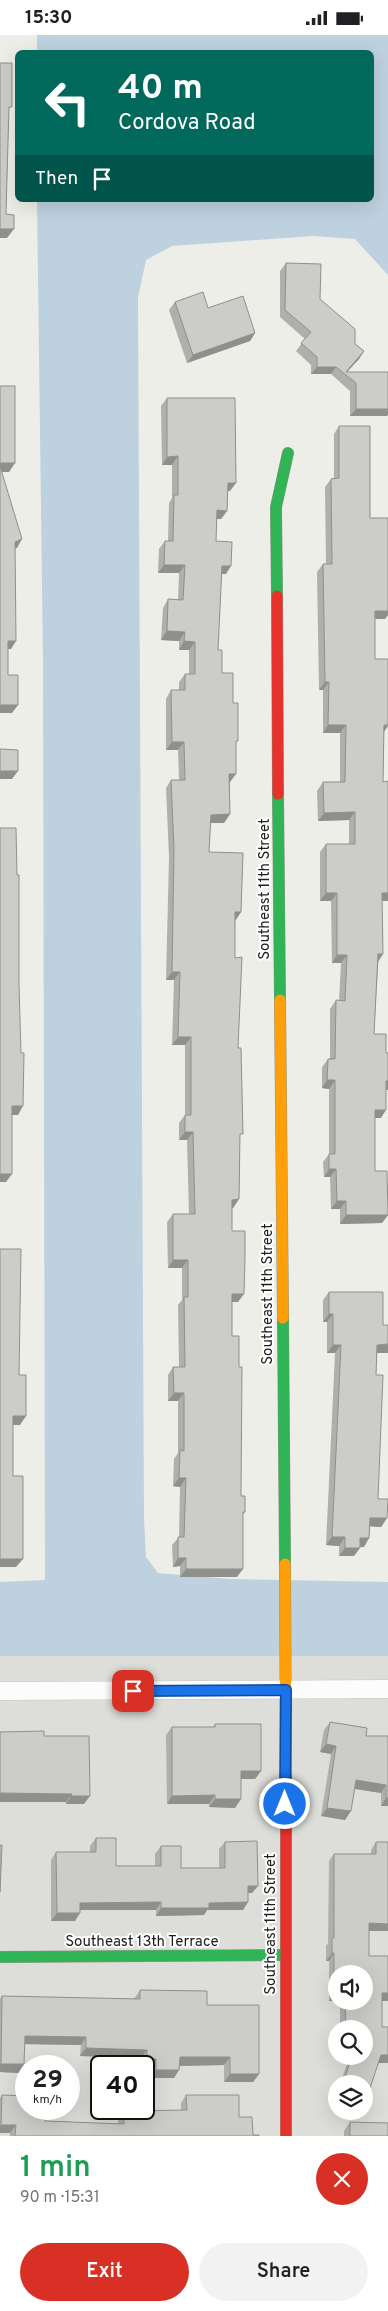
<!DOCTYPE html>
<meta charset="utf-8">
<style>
:root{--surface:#fff;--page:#f2f2f2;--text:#202124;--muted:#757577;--accent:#d93025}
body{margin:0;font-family:Overpass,sans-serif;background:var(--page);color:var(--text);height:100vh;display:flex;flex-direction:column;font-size:19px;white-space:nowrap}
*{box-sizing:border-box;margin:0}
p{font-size:16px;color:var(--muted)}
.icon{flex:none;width:28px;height:28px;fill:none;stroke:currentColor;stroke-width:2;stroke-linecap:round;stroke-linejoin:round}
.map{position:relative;height:2101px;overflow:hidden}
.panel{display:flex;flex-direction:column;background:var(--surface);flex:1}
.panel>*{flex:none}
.top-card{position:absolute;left:15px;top:15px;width:359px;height:152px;border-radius:8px;box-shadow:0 5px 20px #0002;background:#00695c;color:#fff;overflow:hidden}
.fabs{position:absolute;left:328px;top:1930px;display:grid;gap:10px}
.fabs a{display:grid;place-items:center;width:45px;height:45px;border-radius:50%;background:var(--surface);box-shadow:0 5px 20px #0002;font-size:25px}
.speed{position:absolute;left:15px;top:2020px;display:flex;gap:10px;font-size:25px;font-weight:700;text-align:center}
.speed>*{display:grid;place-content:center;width:65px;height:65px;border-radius:50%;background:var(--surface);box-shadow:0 5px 20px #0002;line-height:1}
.speed small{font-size:12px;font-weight:400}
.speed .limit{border:2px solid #111;border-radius:8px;background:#fff;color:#111}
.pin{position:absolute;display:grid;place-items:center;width:42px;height:42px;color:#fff;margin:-21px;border-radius:10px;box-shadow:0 2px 8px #0006}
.me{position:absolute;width:55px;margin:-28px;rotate:0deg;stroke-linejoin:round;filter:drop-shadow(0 0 4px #0008)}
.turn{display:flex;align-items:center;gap:18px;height:105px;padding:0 20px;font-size:22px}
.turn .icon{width:65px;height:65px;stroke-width:2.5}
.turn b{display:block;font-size:35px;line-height:42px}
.then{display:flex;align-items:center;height:48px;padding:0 20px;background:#0003;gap:10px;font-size:19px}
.round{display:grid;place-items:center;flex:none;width:52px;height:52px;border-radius:26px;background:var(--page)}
.head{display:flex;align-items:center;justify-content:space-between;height:85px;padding:0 20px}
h1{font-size:30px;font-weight:600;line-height:38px;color:#1e9e55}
.action{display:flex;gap:10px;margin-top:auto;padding:10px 20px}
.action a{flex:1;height:58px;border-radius:30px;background:var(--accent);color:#fff;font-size:20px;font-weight:600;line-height:58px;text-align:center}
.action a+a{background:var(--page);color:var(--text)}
.status{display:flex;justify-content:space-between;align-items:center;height:35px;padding:0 25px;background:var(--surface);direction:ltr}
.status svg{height:14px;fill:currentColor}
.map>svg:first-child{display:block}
.residential{fill:#ddddda;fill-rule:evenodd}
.water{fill:#bed1de}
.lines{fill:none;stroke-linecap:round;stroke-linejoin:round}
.street-casing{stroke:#c5c5c3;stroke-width:19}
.fast-casing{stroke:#909782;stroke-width:12}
.slow-casing{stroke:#909782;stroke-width:12}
.jam-casing{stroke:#909782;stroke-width:12}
.street{stroke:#fcfcfc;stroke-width:18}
.fast{stroke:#30b455;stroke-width:11}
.slow{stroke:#ff9f0a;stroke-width:11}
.jam{stroke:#e5322d;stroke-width:11}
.wall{fill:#afafac}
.shaded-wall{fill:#8f8f8c}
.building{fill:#ccccc8;stroke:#8f8f8c}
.route-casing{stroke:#114b97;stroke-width:12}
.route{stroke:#1a73e8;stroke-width:9}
.labels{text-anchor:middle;stroke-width:4;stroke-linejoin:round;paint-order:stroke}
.street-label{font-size:15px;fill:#202020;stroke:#fff}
</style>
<div class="status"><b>15:30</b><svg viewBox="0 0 49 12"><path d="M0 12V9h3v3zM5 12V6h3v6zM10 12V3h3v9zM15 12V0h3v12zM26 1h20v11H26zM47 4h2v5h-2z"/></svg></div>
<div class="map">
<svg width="388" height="2101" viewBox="0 0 388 2101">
<rect width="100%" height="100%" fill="#eeeee9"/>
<path class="residential" d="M0,1621H388V2101H0ZM336,1939H364V1966H336ZM336,1994H364V2021H336ZM26,2031H69V2074H26ZM101,2031H144V2074H101ZM336,2049H364V2076H336Z"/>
<path class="water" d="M37,0H388V240L355,204L313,201L172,211L146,225L138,262L144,1483L146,1522L158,1538L230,1544L388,1547V1621H0V1547L45,1545L43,627L37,165H371V18L37,17Z"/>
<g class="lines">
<defs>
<path id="street" d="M0,1656L388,1654"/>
<g id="fast">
<path d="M277,561L276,472L288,418"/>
<path d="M278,759L280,965"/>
<path d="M283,1283L285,1529"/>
<path d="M0,1922L284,1920"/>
</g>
<g id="slow">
<path d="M280,965L283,1283"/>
<path d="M285,1529L286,1741"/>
</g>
<g id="jam">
<path d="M277,561L278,759"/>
<path d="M286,1741V2101"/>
</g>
</defs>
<use href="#street" class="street-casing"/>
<use href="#fast" class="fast-casing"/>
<use href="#slow" class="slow-casing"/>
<use href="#jam" class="jam-casing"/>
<use href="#street" class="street"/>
<use href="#fast" class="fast"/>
<use href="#slow" class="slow"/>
<use href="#jam" class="jam"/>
</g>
<g class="wall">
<path d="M286,228L320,264L355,309L364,316L359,324L347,337L387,381H350V356L331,339H311V330L296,316L305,304L280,282V236Z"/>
<path d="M175,267L208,273L255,298L250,306L187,328L169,275Z"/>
<path d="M167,363L230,456H228L227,476L221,484H217L216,506L226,539H221L218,615L222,638L233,668L236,710L230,747V779L224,788H210L209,817L241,877L235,886V923L238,1013L240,1105L239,1164L233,1173H232V1196L238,1267H232V1301L239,1332L241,1461L245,1477L243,1480L237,1542H180V1531L173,1532L172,1510L179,1502L180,1452L173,1451L174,1424L178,1418V1366H168V1340L173,1332H179L178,1270L182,1265V1233H168L167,1187L173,1179H189L187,1105H179V1088L185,1080V1010H172L174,945H166L169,822L166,753L171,745H179L178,715H166V664L171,655H179V647L185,639H189V615H179V606L161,605L163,573L168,564L178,565L179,538H158L159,514L165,506H168L169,468L172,463V430H162L161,371Z"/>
<path d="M339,391L370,483H388V580L385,584H375V624H388V691L384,697L383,747L388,746V866H382L374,999L386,1018H388V1055L386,1054L381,1083H375V1136L388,1180L382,1188L340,1189V1174H331L330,1142H324L323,1127L329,1119V1054L322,1053V1032L328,1024H330V974L336,965L339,966L341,928H332L331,866H320V817L326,809H349V785L318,786L317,756L323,747H340V698H323V655H319L317,537L323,529H326L325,452L331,444L334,443V399Z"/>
<path d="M329,1257L377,1318L376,1340L378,1464L387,1483L381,1492L370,1491L369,1503L364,1512H360L354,1521H339V1511L326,1510L335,1318H327V1287H323V1265Z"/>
<path d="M330,1687L366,1701H388V1771H381V1758L354,1754L345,1785L321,1781L331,1719L320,1717L324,1695Z"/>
<path d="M215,1689L261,1736L255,1744H241L235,1773L209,1772V1769H167L166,1700L172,1692H213Z"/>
<path d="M0,1697L44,1701L84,1769H66V1767H0Z"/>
<path d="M96,1803L116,1831H155V1819L161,1811L181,1833H219V1814L225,1807L252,1858H248V1867L243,1875H207L204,1880L156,1881V1875H80L75,1886H51V1825L56,1817H90V1811Z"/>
<path d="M376,1807H388V1896H369V1921L382,1966L379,2028L364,2049H340L348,2026H341V2021H364V1994H340V1966H364V1939L336,1966H329V1926H326V1911L328,1908L329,1826L334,1819H371V1815Z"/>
<path d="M140,1955L207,1970L259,2039L253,2047H224V2030L180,2031L174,2043H150L151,2032L141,2031V2023L80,2021L81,2010L24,2009L19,2038L0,2037V1964L2,1961L134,1964Z"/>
<path d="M2,2060L45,2086L118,2089V2084L124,2076L181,2075V2068L186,2060L239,2082L253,2100L259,2101H10V2098H0V2063Z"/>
<path d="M350,2087L388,2101H344V2096Z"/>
</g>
<g class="shaded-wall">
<path d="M0,194H14L7,203H0Z"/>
<path d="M255,298L250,306L187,328L193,320Z"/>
<path d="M364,316L359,324L345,339H344Z"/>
<path d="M317,332H336L331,339H311Z"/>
<path d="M356,374H388V380L387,381H350Z"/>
<path d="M178,421L172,430H162L167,422Z"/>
<path d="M0,428H15L9,437H0Z"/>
<path d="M228,448H236L230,456H222Z"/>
<path d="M217,475L227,476L221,484H211Z"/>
<path d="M22,504L17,513L9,515L15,507Z"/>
<path d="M164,530H185L179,538H158Z"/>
<path d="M222,531H231L226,539H216Z"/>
<path d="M375,576H388V580L385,584H369Z"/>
<path d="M167,596L185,597L179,606L161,605Z"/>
<path d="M8,606H16L11,614H2Z"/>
<path d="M184,606L195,607L189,615H179Z"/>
<path d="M325,647H329L323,655H319Z"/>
<path d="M0,670H18L12,678H0Z"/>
<path d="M328,690H346L340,698H323Z"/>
<path d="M384,690L388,691L383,698Z"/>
<path d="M172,707H184L178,715H166Z"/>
<path d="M0,736H18L12,744H0Z"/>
<path d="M229,739H236L230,747H224Z"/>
<path d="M355,777L349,785L318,786L324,778Z"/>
<path d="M230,779L224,788H205L211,780Z"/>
<path d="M326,858H337L331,866H320Z"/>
<path d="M382,858H388V866H376Z"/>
<path d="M235,877H241L235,886Z"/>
<path d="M378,919H383L378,927Z"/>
<path d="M337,920H347L341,928H332Z"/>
<path d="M172,937H180L174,945H166Z"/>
<path d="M178,1002H191L185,1010H172Z"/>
<path d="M327,1045H335L329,1054L322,1053Z"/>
<path d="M386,1046H388V1055L380,1054Z"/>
<path d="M12,1071H23L18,1080H6Z"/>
<path d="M375,1075H386L381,1083H369Z"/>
<path d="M185,1097H193L187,1105H179Z"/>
<path d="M329,1134H336L330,1142H324Z"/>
<path d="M0,1139H12L6,1147H0Z"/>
<path d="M239,1164L233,1173H226L232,1165Z"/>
<path d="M337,1166H346L340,1174H331Z"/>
<path d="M346,1180H388L382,1188L340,1189Z"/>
<path d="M173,1225H188L182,1233H168Z"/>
<path d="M232,1259H244L238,1267H226Z"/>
<path d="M329,1279H333L327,1287H323Z"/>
<path d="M388,1309V1318H372L377,1310Z"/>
<path d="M333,1310H341L335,1318H327Z"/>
<path d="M174,1358H184L178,1366H168Z"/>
<path d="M13,1381H26L20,1390H7Z"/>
<path d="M179,1443H186L180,1452L173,1451Z"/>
<path d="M370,1483H387L381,1492L364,1491Z"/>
<path d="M332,1502H345L339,1511L326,1510Z"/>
<path d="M360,1503H369L364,1512L354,1511Z"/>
<path d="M345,1513H360L354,1521H339Z"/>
<path d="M178,1523H186L180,1531L173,1532Z"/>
<path d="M0,1524H23L16,1532H0Z"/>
<path d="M186,1534H243L237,1542H180Z"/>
<path d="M326,1709L336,1711L331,1719L320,1717Z"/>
<path d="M241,1736H261L255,1744H235Z"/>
<path d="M356,1745L386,1750L381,1758L350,1753Z"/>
<path d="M0,1758L72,1759L66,1767H0Z"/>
<path d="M215,1760L209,1769H167L172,1761Z"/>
<path d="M71,1761H90L84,1769H66Z"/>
<path d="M386,1763H388V1771H381Z"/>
<path d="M215,1764H241L235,1773L209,1772Z"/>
<path d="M327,1773L351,1776L345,1785L321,1781Z"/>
<path d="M248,1851H258L252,1858H243Z"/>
<path d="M161,1867L156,1875H75L80,1868Z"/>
<path d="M248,1867L243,1875H207L204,1880L156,1881L161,1873L209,1868Z"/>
<path d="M57,1878H80L75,1886H51Z"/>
<path d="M369,1888L388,1889V1896H364Z"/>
<path d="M332,1918H334L329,1926H326Z"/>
<path d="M334,1958H336V1966H329Z"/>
<path d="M382,1958H388V1966H376Z"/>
<path d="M25,2001L86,2002L81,2010L19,2009Z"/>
<path d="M86,2013L147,2015L141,2023L80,2021Z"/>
<path d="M381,2020H388V2028H376Z"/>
<path d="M344,2021H351L348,2026H341Z"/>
<path d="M180,2022H230L224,2030L174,2031Z"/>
<path d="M147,2023L156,2024L151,2032L141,2031Z"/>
<path d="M1,2029H24L19,2038L0,2037V2030Z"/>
<path d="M156,2035H179L174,2043H150Z"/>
<path d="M230,2039H259L253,2047H224Z"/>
<path d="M364,2058L368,2059L364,2065Z"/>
<path d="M1,2090H16L10,2098H0V2091Z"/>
</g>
<g class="building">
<path d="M0,28H12V72H9L6,179L14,180V194H0V198Z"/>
<path d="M286,228L321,229L320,264L355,294V309L364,316L346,337H388V374H356V348L336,332H317V322L301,308L311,297L285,275Z"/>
<path d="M203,257L208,273L243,261L255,298L193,320L175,267Z"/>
<rect x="0" y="351" width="15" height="77"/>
<path d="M167,363H235L236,448H228L227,476L217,475L216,506L232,507L231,531H222L218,615H222V638H233V668H238V706H236V739H229L230,779L211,780L209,817L243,818L241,877H235V923L242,922L238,1013H241L243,1099H240L239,1164L232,1165V1196H245V1224L244,1259H232V1301H239V1332H242L241,1461H245V1477H243V1534H186V1523H178V1502H184L186,1443H179L180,1415L184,1416V1358H174L173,1332H185L184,1262H188V1225H173V1179H195L193,1097H185V1080H191V1002H178L180,937H172L174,814L171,745H185L184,707H172L171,655H185V639H195V607L184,606L185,597L167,596L168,564L183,565L185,530H164L165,506H173L174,460H178V421L167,422Z"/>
<path d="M339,391H370V483H388V576H375V624H388V690H384L383,747L388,746V858H382L383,919H378L374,999H386V1018H388V1046H386V1075H375V1136H387L388,1180H346V1166H337L336,1134H329V1119H335V1045H327L328,1024H335L336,965L345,966L347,920H337V858H326V809H355V777L324,778L323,747H345L346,690H328L329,647H325L323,529H332L331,444L339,443Z"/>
<path d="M0,431L22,504L15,507L16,606H8V640H18V670H0Z"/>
<path d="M0,714L18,715V736H0Z"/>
<path d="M0,793H16L17,840H19V950L21,1018H24L23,1071H12V1139H0Z"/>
<path d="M0,1214H21L19,1340H26V1381H13V1441H23V1524H0Z"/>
<path d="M329,1257H383V1290H388V1309L377,1310L376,1340H383L378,1464H388L387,1483H370L369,1503H360V1513H345V1502H332L341,1310H333V1279H329Z"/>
<path d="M330,1687L367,1693L366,1701H388V1763H386V1750L356,1745L351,1776L327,1773L336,1711L326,1709Z"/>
<path d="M215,1689H261V1736H241V1764H215V1760L172,1761V1692H215Z"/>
<path d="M44,1696V1701H89L90,1761H71L72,1759L0,1758V1697Z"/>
<path d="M96,1803H116V1831H161V1811H181V1833H225V1807L257,1806L258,1851H248V1867L209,1868V1873H161V1867L80,1868V1878H57L56,1817H96Z"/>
<path d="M376,1807H388V1889L369,1888V1921H388V1958H382V1992H388V2020H381L368,2059L364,2058V2049H343L352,2021H364V1994H346L345,1966H364V1939H336V1958H334V1918H332V1903H334V1819H376Z"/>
<path d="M0,1810H2L0,1857Z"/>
<path d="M140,1955L207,1956V1970H259V2039H230V2022H180L179,2035H156V2024L147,2023V2015L86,2013V2002L25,2001L24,2029H1L2,1961L140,1964Z"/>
<path d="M2,2060L26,2061V2074H45V2086L124,2089V2076L187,2075L186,2060H239V2082H252L253,2100H259V2101H15L16,2090H1Z"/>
<path d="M350,2087L388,2088V2101H350Z"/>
</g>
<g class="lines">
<defs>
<path id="route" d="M133,1656L286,1655L285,1769"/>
</defs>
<use href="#route" class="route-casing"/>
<use href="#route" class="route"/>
</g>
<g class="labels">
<g class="street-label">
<text transform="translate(264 854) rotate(-90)" y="5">Southeast 11th Street</text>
<text transform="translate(267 1259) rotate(-90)" y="5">Southeast 11th Street</text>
<text transform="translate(270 1889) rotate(-90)" y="5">Southeast 11th Street</text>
<text x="142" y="1911">Southeast 13th Terrace</text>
</g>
</g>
</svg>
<div class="fabs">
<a><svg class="icon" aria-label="sound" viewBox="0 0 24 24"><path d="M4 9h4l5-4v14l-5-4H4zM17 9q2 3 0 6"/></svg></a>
<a><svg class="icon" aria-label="search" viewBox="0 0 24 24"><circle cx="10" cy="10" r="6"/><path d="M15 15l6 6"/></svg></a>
<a><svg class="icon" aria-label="layers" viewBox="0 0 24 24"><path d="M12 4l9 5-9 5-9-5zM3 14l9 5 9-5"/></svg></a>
</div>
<div class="speed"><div>29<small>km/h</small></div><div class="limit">40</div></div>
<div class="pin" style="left:133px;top:1656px;background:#d93025"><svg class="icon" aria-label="arrive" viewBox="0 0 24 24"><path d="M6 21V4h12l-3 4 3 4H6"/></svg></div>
<svg class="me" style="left:285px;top:1769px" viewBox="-20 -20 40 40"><circle r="17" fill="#1a73e8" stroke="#fff" stroke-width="3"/><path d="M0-11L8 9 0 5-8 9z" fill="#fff"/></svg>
<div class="top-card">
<div class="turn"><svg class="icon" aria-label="left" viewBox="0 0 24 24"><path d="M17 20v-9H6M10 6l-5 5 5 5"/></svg><div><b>40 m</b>Cordova Road</div></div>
<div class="then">Then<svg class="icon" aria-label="arrive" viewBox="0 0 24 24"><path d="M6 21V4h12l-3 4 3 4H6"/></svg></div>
</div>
</div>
<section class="panel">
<div class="head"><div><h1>1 min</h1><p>90 m · 15:31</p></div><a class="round" style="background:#d93025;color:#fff"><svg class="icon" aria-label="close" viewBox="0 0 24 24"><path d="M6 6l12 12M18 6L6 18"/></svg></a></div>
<div class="action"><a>Exit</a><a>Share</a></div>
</section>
